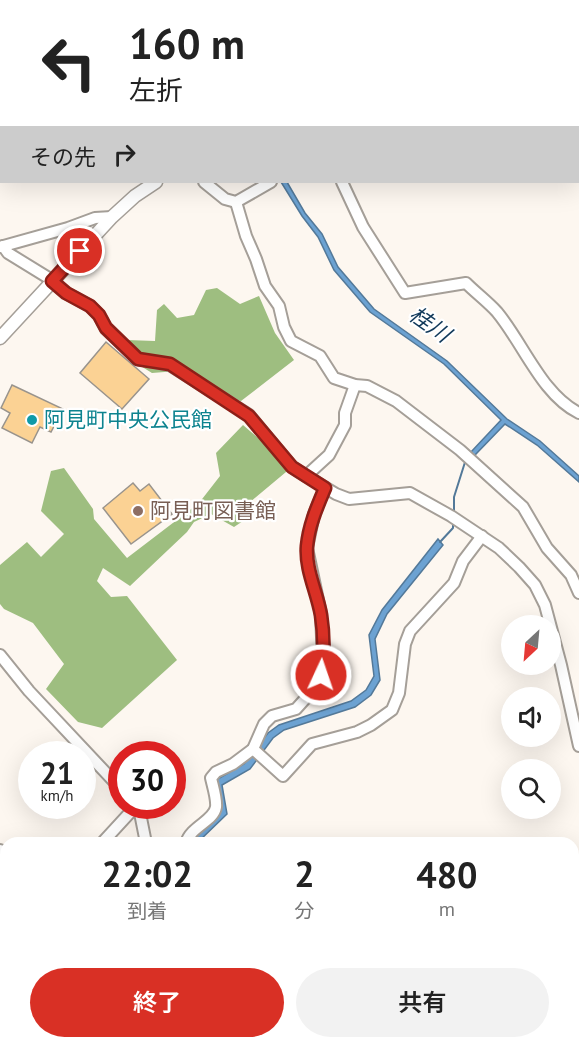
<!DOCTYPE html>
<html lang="ja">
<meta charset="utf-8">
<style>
:root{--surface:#fff;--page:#f2f2f2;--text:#222;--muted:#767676;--accent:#d93025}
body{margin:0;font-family:"PT Sans","Noto Sans JP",sans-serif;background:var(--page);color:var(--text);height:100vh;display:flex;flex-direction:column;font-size:22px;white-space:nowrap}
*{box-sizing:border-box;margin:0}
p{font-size:20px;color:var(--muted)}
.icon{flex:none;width:33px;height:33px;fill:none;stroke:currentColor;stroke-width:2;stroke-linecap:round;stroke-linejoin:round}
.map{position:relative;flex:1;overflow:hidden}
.drawer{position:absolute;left:0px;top:837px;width:579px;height:212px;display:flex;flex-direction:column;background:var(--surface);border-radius:18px 18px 0 0;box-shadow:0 6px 24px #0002}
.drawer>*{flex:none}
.guide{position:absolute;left:0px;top:0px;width:579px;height:183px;box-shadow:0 6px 24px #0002;background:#fff;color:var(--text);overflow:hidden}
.needle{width:39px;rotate:206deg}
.controls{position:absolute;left:501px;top:615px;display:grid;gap:12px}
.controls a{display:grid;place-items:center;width:60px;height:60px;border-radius:50%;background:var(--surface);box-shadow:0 6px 24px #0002;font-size:30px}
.speed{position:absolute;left:18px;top:741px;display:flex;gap:12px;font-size:30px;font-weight:700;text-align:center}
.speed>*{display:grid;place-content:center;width:78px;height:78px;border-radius:50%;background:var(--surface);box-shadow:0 6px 24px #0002;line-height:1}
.speed small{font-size:15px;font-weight:400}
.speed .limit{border:9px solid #d22;background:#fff;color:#111}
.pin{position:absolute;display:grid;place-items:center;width:51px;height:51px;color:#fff;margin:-26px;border:3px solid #fff;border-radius:50%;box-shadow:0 2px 6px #0007}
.me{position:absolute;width:66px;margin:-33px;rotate:3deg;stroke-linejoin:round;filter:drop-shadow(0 0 4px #0008)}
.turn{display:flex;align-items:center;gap:21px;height:126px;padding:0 30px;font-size:27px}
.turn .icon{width:78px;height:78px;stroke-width:2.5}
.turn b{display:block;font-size:42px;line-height:51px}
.then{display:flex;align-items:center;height:57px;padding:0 30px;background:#0003;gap:12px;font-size:22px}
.eta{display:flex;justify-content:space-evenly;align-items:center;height:102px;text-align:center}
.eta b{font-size:36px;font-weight:600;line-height:42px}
.button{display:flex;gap:12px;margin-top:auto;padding:12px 30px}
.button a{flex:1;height:69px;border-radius:36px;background:var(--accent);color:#fff;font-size:24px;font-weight:600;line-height:69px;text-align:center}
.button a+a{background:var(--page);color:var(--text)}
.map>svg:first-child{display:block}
.forest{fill:#9ebe80}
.water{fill:#6ca2d2;stroke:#537999;stroke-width:1.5}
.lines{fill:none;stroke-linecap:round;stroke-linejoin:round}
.stream{stroke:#537999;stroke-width:2}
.building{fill:#fbd294;stroke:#99948d;stroke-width:1.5}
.minor-casing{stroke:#a59f98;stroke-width:14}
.tertiary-casing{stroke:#a59f98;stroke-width:15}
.minor{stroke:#fff;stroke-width:10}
.tertiary{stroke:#fff;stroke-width:12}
.route-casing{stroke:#8d1f18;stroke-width:15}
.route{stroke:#d93025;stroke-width:10}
.culture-dot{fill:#0f9aa8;stroke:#fff;stroke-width:2}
.education-dot{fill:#8d6e63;stroke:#fff;stroke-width:2}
.labels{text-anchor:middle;stroke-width:4.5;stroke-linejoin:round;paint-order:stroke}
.culture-label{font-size:21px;fill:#0d838f;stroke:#fff;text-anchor:start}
.education-label{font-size:21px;fill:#785e54;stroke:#fff;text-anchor:start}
.water-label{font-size:22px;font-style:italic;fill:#11395a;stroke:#fff}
</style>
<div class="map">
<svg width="579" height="1048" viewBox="0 0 579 1048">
<rect width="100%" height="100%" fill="#fdf7f0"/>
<g class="forest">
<path d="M217,288L240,304L259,296L275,333L294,360L241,401L213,395L177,371L152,373L131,360L127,340L155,341L157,310L164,304L177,318L194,315L206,290Z"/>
<path d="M243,425L292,467L243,508V521L234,527L211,514L194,522L187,532L130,586L103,568L97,581L111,597L127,596L177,660L102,728L78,722L46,689L64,664L33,623L4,609L0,604V565L27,542L41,557L64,534L41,511L51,471L64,468L93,509L94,519L127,558L199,503L220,476L216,453Z"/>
</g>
<g class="water">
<path d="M281,182H287L305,213L322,234L338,267L374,309L447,361L507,419L540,441L579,476V482L537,445L505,424L473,457L470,453L501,420L444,364L370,312L334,270L318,237L302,216Z"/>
<path d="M438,539L443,545L387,614L375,639L380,680L371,695L355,707L284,730L273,738L250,769L222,785L227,814L197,843H192L190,840L220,810L216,780L244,764L268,733L279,725L351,701L366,690L374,676L369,635L382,610Z"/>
</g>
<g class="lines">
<g class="stream">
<path d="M454,514V497L466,459"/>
<path d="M440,542L453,528V523"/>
</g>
</g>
<g class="building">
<path d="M106,342L149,379L122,409L80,373Z"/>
<path d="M12,385L63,409L51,432L40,427L32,443L2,428L10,413L1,408Z"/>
<path d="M133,483L140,491L149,484L172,514L131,544L103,508Z"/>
</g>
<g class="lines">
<defs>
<g id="minor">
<path d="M265,0L266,2"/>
<path d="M133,2V0"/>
<path d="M500,2V0"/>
<path d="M578,113H579"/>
<path d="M0,131L2,129"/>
<path d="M204,182L225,199L236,202L271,182"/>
<path d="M342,182L363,227L405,293L466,283C476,293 488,302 497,312C523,343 542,395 579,413"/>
<path d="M236,202L246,236L256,259L265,286L279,306L284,327L291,341L320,356L334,378L355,385L367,386L396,401L460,450L523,507L547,548L571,575L579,593"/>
<path d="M3,246L8,253L47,277L66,293L90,306L99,315L106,329L138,359L170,365L249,415L292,467L306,476L336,494L349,499L410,493L451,516L499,548L519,567L535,585L545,605L561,665L579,746"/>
<path d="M0,247L68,228L95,218L112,217"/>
<path d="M306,476L329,455L345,425V413L355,385"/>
<path d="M0,655L29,691L122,790"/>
<path d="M253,749L283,776L312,744L357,732L371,725L392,710L399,693L405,644L410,631L454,583L463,561L482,536"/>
<path d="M136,806L139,808L146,843"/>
<path d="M102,843L136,806"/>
<path d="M186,843C191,826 214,821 216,807C217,799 213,787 211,778L216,772L233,764L253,749L264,724L272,716L296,709L314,689L321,675L323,661L321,614L307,548L314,514L325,488"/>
<path d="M0,850L6,853"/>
<path d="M573,912L579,923"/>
<path d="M0,915L6,905"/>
<path d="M0,985L6,994"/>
<path d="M0,1011L6,1004"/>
<path d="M45,1042L52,1048"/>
<path d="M203,1048L213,1042"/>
</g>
<g id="tertiary">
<path d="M431,2L433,0"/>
<path d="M0,338L112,217L135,196L156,182"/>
</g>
</defs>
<use href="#minor" class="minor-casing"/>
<use href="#tertiary" class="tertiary-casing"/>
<use href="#minor" class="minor"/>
<use href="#tertiary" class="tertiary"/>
</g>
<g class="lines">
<defs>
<path id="route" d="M80,251L52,281L66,293L90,306L99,315L106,328L138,359L170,364L249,416L292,467L325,488C317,507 309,525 307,546C305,569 317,592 321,615C324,634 324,656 321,675"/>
</defs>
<use href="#route" class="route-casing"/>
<use href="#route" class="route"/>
</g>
<circle class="culture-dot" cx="32" cy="420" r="6"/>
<circle class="education-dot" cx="138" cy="511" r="6"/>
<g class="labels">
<g class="culture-label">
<text x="44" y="427">阿見町中央公民館</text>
</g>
<g class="education-label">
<text x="150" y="518">阿見町図書館</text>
</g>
<g class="water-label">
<text transform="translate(430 324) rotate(35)" y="8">桂川</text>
</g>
</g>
</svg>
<div class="controls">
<a><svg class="needle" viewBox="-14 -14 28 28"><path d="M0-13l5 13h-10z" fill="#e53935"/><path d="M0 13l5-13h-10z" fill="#767676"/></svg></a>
<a><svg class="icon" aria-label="sound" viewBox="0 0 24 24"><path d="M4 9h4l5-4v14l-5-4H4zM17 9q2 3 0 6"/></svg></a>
<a><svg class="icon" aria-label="search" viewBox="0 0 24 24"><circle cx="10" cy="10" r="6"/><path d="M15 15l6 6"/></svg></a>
</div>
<div class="speed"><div>21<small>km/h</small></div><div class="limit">30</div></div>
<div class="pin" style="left:80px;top:251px;background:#d93025"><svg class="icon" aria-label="arrive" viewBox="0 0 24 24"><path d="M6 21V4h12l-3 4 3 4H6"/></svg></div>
<svg class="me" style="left:321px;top:675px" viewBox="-20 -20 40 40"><circle r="17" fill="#d93025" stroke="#fff" stroke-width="3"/><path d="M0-11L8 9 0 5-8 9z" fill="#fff"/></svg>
<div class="guide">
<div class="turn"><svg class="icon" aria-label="left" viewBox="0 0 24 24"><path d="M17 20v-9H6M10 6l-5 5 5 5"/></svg><div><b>160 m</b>左折</div></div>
<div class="then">その先<svg class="icon" aria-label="right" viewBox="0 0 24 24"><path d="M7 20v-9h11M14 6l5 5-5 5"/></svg></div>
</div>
<section class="drawer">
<div class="eta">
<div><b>22:02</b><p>到着</p></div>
<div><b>2</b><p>分</p></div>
<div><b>480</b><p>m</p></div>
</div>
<div class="button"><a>終了</a><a>共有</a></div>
</section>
</div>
